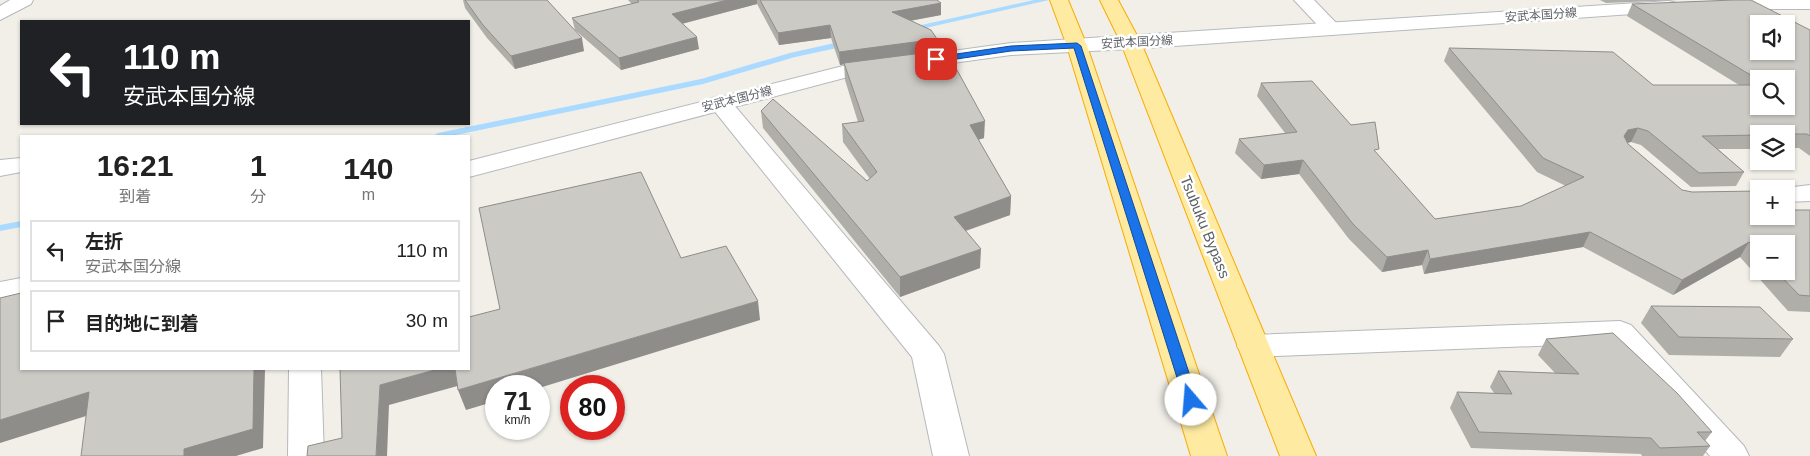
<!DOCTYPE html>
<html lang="ja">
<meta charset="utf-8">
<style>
:root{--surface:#fff;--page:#f2f2f2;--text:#222;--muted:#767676;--line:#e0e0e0}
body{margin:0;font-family:Helvetica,"Noto Sans JP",sans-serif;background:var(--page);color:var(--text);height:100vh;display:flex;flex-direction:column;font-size:19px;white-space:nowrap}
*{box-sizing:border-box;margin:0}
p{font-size:16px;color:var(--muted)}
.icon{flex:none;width:28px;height:28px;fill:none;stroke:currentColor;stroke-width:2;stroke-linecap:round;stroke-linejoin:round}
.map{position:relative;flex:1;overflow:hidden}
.drawer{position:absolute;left:20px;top:135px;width:450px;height:235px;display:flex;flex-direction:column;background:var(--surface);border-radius:0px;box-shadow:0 1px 4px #0004}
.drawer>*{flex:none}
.top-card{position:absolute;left:20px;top:20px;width:450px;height:105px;border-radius:0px;box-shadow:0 1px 4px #0004;background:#202124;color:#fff;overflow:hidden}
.controls{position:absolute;left:1750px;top:15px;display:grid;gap:10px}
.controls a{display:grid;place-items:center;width:45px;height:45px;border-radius:0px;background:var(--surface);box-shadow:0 1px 4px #0004;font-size:25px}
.speed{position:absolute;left:485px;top:375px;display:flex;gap:10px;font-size:25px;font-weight:700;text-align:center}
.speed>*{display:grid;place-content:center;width:65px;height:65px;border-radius:50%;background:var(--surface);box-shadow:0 1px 4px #0004;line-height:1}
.speed small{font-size:12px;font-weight:400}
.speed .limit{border:8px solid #d22;background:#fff;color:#111}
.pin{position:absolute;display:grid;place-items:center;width:42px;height:42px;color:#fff;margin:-21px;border-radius:10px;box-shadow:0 2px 8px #0006}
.me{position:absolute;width:55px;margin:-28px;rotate:342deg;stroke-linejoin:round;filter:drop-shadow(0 0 4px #0008)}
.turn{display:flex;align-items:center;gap:18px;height:105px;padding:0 20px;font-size:22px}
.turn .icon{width:65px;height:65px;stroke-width:2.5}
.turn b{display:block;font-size:35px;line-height:42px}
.eta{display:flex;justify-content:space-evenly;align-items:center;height:85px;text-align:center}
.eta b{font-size:30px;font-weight:700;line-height:35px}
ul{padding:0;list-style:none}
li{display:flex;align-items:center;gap:15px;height:62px;margin:0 10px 8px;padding:0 10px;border:2px solid var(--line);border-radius:0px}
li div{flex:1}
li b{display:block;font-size:19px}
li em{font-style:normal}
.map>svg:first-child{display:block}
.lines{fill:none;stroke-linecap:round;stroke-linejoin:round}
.stream{fill:#aadaff;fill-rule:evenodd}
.minor-casing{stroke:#b5b8bc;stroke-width:2}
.secondary-casing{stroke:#b6babf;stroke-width:2}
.trunk-casing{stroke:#f9ab00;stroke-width:2}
.minor{fill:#fff;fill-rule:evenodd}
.secondary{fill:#fff;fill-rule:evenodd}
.trunk{fill:#feeaa1;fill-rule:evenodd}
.wall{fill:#afaea9;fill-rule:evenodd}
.shaded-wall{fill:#8f8d8a}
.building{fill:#cccac5;stroke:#8f8d8a;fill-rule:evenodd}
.route{fill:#1a73e8;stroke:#114b97}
.labels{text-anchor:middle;stroke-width:5;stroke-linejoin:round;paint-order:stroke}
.far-street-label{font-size:12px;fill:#5f6368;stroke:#fff}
.street-label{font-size:15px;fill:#5f6368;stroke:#fff}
</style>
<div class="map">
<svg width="1810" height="456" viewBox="0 0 1810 456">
<rect width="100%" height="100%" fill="#f1efe8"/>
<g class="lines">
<g class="stream">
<path d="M1034,0H1049L908,32L904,30L908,28Z"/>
<path d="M848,40L852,43L851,45L795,57L703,84L451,136H433L438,133L701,79L790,53Z"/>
<path d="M21,221V227L0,231V225Z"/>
</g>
<defs>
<g id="minor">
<path d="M10,0H33L31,4L0,20V6Z"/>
<path d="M1294,0H1314L1342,29L1339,33L1332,35L1325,33Z"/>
<path d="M1748,0H1810V9H1755L1748,7L1745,3Z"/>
<path d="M720,96L728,98L939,346L944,354L969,456H933L912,357L712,108L709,103L712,98Z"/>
<path d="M21,158V172L0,176V160Z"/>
<path d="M1810,185V201L1786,202V189H1777Z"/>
<path d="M1620,321L1631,325L1744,446L1749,456H1710L1612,343L1253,357L1242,354L1237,346L1242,338L1253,335Z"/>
<path d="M289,369H321L324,456H288Z"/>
</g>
<g id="secondary">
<path d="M1669,1L1676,3L1679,7L1676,11L1131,49L1011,55L844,78L469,177V161L843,66L1011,43Z"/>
<path d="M21,278V296L0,302V282Z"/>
</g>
<g id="trunk">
<path d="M1050,0H1068L1087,46L1227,456H1191L1067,46Z"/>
<path d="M1100,0H1118L1141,43L1316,456H1280L1121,43Z"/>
</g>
</defs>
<use href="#minor" class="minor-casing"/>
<use href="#secondary" class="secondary-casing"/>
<use href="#trunk" class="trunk-casing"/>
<use href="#minor" class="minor"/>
<use href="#secondary" class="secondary"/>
<use href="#trunk" class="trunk"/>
</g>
<g class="wall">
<path d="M463,0H547L584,51L515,69L487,38L465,8Z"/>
<path d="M628,0H937L941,3V15L910,21L937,39L936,51L984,138L978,140L1011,196L1010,215L966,231L980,268L900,297L763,128L761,111L867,181L870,179L843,142L842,124L858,122L845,80L844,64L840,65L831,38L779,45L757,4L682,24L699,49L621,70L575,30L572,18L632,4Z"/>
<path d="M1600,0H1679L1606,3Z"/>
<path d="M1632,4L1810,30V156L1799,148H1786V134H1759V149H1718L1744,172L1736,186L1691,187L1641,145L1631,142L1627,143L1682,190L1789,210H1810V312L1788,311L1740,257L1673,295L1583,247L1424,274L1422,265L1382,272L1349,239L1299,174L1261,179L1235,153L1239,139L1285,133L1257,96L1261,83L1377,154L1435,219L1521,206L1566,186L1537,172L1444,61L1449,48L1653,85H1739L1627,16ZM1759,79H1786L1759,106ZM1759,244L1786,271H1759Z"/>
<path d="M1651,306L1793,339L1780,357L1669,355L1641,323Z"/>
<path d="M1546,339L1712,432L1705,441L1710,446L1703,456H1642L1641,454L1471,448L1450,408L1457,392L1494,393L1490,387L1498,371L1555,373L1538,355Z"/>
</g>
<g class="shaded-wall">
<path d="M727,0H757V4L673,26L672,14Z"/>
<path d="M941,3V15L892,24V12Z"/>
<path d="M830,25L831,38L779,45L778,33Z"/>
<path d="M697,37L699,49L621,70L619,58Z"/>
<path d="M582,38L584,51L515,69L511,56Z"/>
<path d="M937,39L936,51L840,65L839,52Z"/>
<path d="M985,121L984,138L969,142L970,125Z"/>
<path d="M1638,128L1631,142L1622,144L1624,136L1628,130Z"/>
<path d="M1303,160L1299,174L1261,179L1264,165Z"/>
<path d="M1011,196L1010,215L953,235L954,217Z"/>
<path d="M1590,232L1583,247L1424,274L1430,259Z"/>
<path d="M1749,242L1740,257L1673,295L1682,280Z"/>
<path d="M981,249L980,268L900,297V277Z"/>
<path d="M1428,250L1422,265L1382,272L1387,257Z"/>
<path d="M758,301L760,320L539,388V386H496V401L466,410L458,390Z"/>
<path d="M254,369H265L263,448L236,456H184V449Z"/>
<path d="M438,369H455L461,385L389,405L387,456H376L380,385Z"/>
<path d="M89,392L102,411L0,443V420Z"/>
</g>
<g class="building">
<path d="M465,0H547L582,38L511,56L483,25Z"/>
<path d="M637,0H727L672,14L697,37L619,58L572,18L639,2Z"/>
<path d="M760,0H937L941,3L892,12L931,30L937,39L839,52L830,25L778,33Z"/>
<path d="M1734,0H1751L1810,30V136L1807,134H1759V135L1702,136L1744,172L1699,173L1648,131L1638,128L1628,130L1624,136L1628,144L1682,190L1692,192L1759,191V216H1786V208L1789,210H1810V296L1799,295L1776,271H1786V244H1759V252L1749,242L1682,280L1590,232L1430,259L1428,250L1387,257L1353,224L1303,160L1264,165L1239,139L1297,132L1261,83L1312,81L1351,125L1375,122L1379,149L1374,150L1435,219L1521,206L1584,177L1543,158L1449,48L1613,52L1653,85H1759V106H1786V79H1759V80L1632,4ZM1759,24H1786V51H1759Z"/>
<path d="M946,50L985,121L970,125L1011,196L954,217L981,249L900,277L761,111L773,99L867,181L877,172L842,124L864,121L844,63Z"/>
<path d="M641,172L681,258L726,246L758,301L458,390L455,369H469V317L500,309L479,208Z"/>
<path d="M21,293V369H254L253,429L184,449V456H81L89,392L0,420V298Z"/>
<path d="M1651,306L1760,307L1793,339L1679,337Z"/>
<path d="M1613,333L1677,393L1712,432H1697L1710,446L1660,448L1651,438L1479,432L1457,392L1512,394L1498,371L1579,374L1546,339Z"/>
<path d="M340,369H438L380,385L376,456H307L308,446L342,438Z"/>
</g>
<path class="route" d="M1077,43L1081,46L1198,400L1196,404H1186L1184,400L1074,48L1011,51L936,62L932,59L936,57L1011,46Z"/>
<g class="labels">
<g class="far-street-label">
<text transform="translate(1541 15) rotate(-4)" y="4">安武本国分線</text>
<text transform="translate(1137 42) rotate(-3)" y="4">安武本国分線</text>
<text transform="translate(737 99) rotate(-14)" y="4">安武本国分線</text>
</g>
<g class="street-label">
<text transform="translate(1205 227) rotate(68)" y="5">Tsubuku Bypass</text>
</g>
</g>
</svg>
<div class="controls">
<a><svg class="icon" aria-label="sound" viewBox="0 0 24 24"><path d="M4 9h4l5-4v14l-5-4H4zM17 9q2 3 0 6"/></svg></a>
<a><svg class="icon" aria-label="search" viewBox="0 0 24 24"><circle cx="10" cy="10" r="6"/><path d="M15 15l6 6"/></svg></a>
<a><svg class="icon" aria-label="layers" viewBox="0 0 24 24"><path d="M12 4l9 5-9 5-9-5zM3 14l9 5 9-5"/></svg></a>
<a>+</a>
<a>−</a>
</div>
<div class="speed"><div>71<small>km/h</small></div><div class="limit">80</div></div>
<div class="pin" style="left:936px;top:59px;background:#d93025"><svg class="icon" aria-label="arrive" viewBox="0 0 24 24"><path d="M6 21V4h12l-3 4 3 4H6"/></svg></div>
<svg class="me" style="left:1191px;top:400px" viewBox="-20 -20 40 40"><circle r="19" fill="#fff"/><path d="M0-13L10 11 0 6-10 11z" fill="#1a73e8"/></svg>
<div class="top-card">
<div class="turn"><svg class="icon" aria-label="left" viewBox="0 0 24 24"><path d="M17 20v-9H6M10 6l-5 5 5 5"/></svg><div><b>110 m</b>安武本国分線</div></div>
</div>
<section class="drawer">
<div class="eta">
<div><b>16:21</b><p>到着</p></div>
<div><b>1</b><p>分</p></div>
<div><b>140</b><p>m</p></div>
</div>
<ul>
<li><svg class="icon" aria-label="left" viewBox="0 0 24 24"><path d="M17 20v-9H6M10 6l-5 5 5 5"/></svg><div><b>左折</b><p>安武本国分線</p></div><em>110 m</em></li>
<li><svg class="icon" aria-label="arrive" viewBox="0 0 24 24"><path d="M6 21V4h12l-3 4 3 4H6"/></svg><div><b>目的地に到着</b></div><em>30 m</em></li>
</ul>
</section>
</div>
